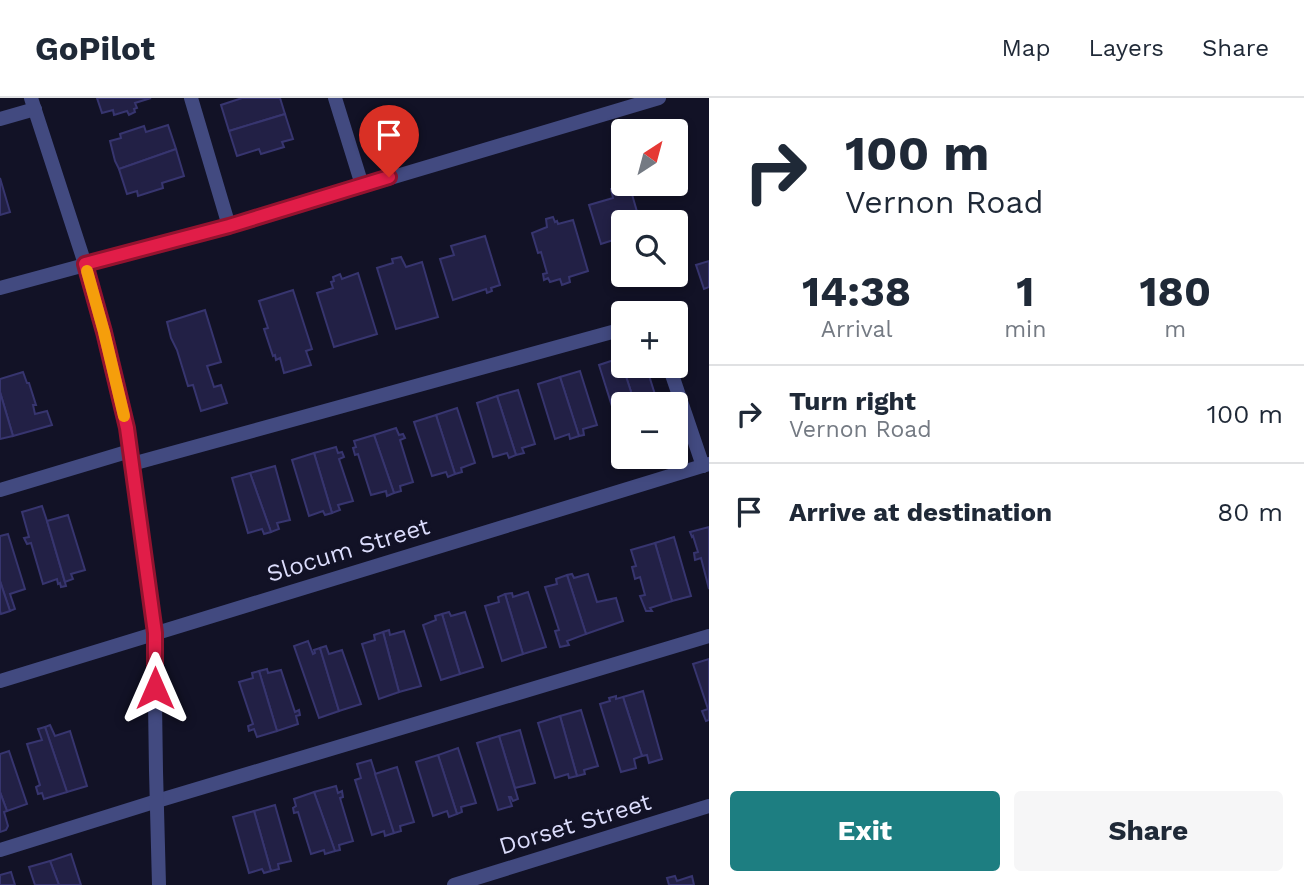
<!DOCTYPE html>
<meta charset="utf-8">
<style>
:root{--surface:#fff;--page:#f6f6f7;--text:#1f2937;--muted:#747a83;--line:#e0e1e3;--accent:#1d7e81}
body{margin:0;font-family:"Work Sans",sans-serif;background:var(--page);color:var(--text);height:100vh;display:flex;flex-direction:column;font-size:26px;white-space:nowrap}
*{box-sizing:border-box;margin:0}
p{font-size:23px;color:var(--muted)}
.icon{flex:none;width:38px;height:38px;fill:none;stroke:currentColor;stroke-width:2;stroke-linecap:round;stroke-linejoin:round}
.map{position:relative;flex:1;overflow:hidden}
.side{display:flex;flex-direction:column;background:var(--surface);width:595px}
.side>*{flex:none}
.guide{background:#fff;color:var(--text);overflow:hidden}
.needle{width:46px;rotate:36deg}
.fabs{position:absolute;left:611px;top:21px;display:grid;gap:14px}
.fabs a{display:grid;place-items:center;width:77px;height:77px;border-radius:7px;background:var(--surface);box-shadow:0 4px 10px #0003;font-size:35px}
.pin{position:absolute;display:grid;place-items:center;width:60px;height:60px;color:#fff;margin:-72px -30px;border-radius:50% 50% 50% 0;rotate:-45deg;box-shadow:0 0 7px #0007}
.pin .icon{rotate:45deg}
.me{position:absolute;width:77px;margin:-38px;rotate:0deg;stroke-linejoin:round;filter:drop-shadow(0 0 5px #0008)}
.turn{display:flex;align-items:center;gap:24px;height:147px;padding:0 21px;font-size:32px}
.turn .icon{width:91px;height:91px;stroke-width:2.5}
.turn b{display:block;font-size:49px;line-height:60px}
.eta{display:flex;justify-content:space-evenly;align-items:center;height:119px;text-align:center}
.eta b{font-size:42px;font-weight:700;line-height:49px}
.button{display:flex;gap:14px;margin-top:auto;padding:14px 21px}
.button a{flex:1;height:80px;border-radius:7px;background:var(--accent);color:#fff;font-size:28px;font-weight:700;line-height:80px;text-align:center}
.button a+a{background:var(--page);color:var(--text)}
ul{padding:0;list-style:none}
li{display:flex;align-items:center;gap:21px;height:98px;padding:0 21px;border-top:2px solid var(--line)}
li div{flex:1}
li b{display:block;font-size:26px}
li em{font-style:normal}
header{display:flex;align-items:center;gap:42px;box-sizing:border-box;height:98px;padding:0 35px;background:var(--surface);border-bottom:2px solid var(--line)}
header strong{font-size:33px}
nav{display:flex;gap:38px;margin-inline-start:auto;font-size:24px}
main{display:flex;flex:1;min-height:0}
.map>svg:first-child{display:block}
.building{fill:#222045;stroke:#37356f;stroke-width:2}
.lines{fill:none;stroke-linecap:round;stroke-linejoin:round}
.service{stroke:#424a80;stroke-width:14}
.minor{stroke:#424a80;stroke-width:14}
.route-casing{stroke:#92132f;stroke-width:18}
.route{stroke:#e11d48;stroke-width:12}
.slow{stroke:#f59e0b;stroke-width:12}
.labels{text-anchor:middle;stroke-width:6;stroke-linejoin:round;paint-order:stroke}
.street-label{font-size:24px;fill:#dbdcfb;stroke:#121226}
</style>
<header>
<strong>GoPilot</strong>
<nav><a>Map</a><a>Layers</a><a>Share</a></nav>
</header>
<main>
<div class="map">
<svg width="709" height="787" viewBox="0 0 709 787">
<rect width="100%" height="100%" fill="#121226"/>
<g class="building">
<path d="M97,0H151L135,5L137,10L134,11L135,14L129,17L127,13L114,17L113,12L102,15Z"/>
<path d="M242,0H280L285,16L229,33L221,7Z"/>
<path d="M285,16L293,41L282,44L284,49L261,56L259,51L237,58L229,33Z"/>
<path d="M168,27L176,51L119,71L115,63L110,43L121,40L120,36L144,28L146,34Z"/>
<path d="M176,51L184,78L162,85L163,90L138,98L137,93L127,96L119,71Z"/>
<path d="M0,80L10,114L0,117Z"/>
<path d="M623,83V86H629L640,124H623V139L601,146L589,107L613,100L611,91L614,89V86Z"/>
<path d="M553,119L555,124L557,123L558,126L573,122L588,173L569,179L570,184L562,187L560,181L550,184L548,180L544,182L543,176L547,175L541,154L538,155L532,135L547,129L546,121Z"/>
<path d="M485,138L500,187L491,190L492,193L487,195L486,191L453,202L440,161L454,157L451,148Z"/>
<path d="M401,159L406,169L422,164L438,219L396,231L377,170L393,165L392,161Z"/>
<path d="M709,163V189L704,191L696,167Z"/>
<path d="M358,175L377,236L334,249L317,195L333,190L331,184L334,183L333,179L340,176L342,181Z"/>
<path d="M293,192L312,251L306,253L311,267L284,275L280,260L276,262L275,257L273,258L264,231L268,230L259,203Z"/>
<path d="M205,212L221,264L207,268L214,289L221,287L227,305L201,313L193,287L188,288L177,252L171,240L167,224Z"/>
<path d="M623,259V268H646L658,306H635L620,260Z"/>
<path d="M620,260L635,306H623V319L616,321L599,267Z"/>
<path d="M580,273L597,327L583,331L584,337L579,338L560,279Z"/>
<path d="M23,274L27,285H29L36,307H33L35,316L47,313L52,327L13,338L0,294V281Z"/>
<path d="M560,279L579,338L570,341L569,336L555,341L538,286Z"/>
<path d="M518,292L535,346L522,350L524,355L516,357L497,298Z"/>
<path d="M0,294L13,338L0,341Z"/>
<path d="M497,298L516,357L509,360L507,355L493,359L477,305Z"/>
<path d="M457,310L475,365L461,370L462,374L455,376L436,317Z"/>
<path d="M436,317L455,376L448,379L446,374L432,378L414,324Z"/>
<path d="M396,330L399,337L403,336L405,340L400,342L413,384L400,388L401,393L394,395L374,337Z"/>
<path d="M374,337L394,395L387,398L386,393L371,397L358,356L355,357L353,350L356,349L354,343Z"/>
<path d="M336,349L338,355L342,354L344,359L339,361L353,403L338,407L340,412L332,415L314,355Z"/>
<path d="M314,355L332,415L325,417L323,413L309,418L292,362Z"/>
<path d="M275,368L290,422L277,425L279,431L271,434L250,375Z"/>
<path d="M250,375L271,434L264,436L262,431L248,435L232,380Z"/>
<path d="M42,408L47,423L66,488L61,489L60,485L58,486L57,481L43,486L31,445L27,446L24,440L29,439L22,414Z"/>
<path d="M68,417L85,472L71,476L73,481L65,484L47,423Z"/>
<path d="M709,429V491L701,460L695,462L694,455L698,454L693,438L692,439L690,434Z"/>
<path d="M8,436L25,491L10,496L15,511L10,513L0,483V438Z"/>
<path d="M674,439L691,498L672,503L655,445Z"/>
<path d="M655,445L672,503L650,510L652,513H646L640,498L645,497L640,479L635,481L632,469L636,468L631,452Z"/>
<path d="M572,476L574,480L588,476L597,504L616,500L623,523L586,536L567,477Z"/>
<path d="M567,477L586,536L567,543L569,547L560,549L555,533L559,532L545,489L557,486L556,481Z"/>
<path d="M0,483L10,513L1,516L0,513Z"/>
<path d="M528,494L546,549L523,556L505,496L512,495L513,499Z"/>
<path d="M505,496L523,556L502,563L485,508L499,504L498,499Z"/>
<path d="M449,514L451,518L465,514L483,569L460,576L442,516Z"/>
<path d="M442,516L460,576L441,582L423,527L436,522L435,518Z"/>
<path d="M389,532L390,537L404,533L421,588L399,594L383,534Z"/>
<path d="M383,534L399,594L379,601L362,546L375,542L374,537Z"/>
<path d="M308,543L313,556L315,555L314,552L320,550L339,613L319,620L294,548Z"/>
<path d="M326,548L329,556L342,552L361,606L339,613L320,550Z"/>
<path d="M709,561V622L706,623L702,613L708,611L693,566Z"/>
<path d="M267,571L268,575L281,572L295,614L299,612L300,617L296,618L298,626L277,633L259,573Z"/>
<path d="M259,573L277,633L257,639L254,631L249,633L248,628L253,626L239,584L253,580L252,575Z"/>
<path d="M643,593L662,661L649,665L647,657L642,658L623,599Z"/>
<path d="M616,598V601L623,599L642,658L634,661L636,670L621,674L600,606L610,603L609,600Z"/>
<path d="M581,612L598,668L584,672L585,676L577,678L560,618Z"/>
<path d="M560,618L577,678L569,680L568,676L555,680L538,625Z"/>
<path d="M50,627L55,638L70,633L87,688L67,694L45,629Z"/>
<path d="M45,629L67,694L44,701L42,695L38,696L36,689L40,687L27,646L42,642L38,631Z"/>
<path d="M520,632L535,685L515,690L499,638Z"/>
<path d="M499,638L518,701L513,703L511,699H509L512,708L498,712L477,645Z"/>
<path d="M458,650L476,705L461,709L462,714L457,716L438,657Z"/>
<path d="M9,653L27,706L7,713L0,694V656Z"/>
<path d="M438,657L457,716L449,719L447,713L433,718L416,664Z"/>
<path d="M371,662L394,735L385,738L384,733L372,737L355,682L361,680L357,666Z"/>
<path d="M397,669L414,724L400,728L401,733L394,735L375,676Z"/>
<path d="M336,688L338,695L342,693L343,699L340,700L353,743L339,747L340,752L335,753L314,694Z"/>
<path d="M0,694L7,713L4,714L8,728L6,732L0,734Z"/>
<path d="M314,694L335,753L325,756L324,752L311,756L298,714L294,715L293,710L296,708L294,701Z"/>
<path d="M275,707L291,763L278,766L279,771L271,773L254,713Z"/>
<path d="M254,713L271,773L264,775L262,771L249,775L233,719Z"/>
<path d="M71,756L81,787H59L50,763Z"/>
<path d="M50,763L59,787H35L29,769Z"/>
<path d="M11,774L15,787H0V777Z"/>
<path d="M675,778L677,783L692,778L694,787H669L667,780Z"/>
</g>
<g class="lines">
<g class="service">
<path d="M191,0L229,128"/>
<path d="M0,21L35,11"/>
<path d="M669,268L703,368"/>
<path d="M132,366L623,231"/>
<path d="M0,392L130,353"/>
<path d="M0,752L157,703L709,538"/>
</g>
<g class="minor">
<path d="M31,0L85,166L104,234L127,330L154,535L156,673L159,787"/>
<path d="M335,0L362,87"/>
<path d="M0,190L229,128L659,0"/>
<path d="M0,583L709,366"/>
<path d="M454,787L709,708"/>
</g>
</g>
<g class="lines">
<defs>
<path id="route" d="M155,590V535L127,330L104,234L85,166L229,128L389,79"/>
</defs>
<use href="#route" class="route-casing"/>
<use href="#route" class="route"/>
<path class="slow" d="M87,173L104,234L124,318"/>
</g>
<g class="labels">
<g class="street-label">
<text transform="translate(348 452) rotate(-17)" y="8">Slocum Street</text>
<text transform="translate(575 726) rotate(-17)" y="8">Dorset Street</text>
</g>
</g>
</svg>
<div class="fabs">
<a><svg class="needle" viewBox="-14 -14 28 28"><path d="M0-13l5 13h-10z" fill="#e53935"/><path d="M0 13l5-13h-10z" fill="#747a83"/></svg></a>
<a><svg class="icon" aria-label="search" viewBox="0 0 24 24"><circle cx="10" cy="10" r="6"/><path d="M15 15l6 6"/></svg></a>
<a>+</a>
<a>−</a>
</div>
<div class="pin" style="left:389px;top:79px;background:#d93025"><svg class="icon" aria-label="arrive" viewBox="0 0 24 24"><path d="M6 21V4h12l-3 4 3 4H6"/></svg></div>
<svg class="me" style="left:155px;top:590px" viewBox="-20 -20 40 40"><path d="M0-17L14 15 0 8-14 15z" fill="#e11d48" stroke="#fff" stroke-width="4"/></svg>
</div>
<section class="side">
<div class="guide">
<div class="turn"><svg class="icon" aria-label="right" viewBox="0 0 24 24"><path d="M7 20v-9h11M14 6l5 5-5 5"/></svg><div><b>100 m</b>Vernon Road</div></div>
</div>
<div class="eta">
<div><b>14:38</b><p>Arrival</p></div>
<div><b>1</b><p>min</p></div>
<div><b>180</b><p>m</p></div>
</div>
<ul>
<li><svg class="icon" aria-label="right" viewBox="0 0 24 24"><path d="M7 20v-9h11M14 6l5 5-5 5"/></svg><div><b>Turn right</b><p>Vernon Road</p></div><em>100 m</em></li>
<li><svg class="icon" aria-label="arrive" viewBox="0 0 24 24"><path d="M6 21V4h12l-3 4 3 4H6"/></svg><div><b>Arrive at destination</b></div><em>80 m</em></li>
</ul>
<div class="button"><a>Exit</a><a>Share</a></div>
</section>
</main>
